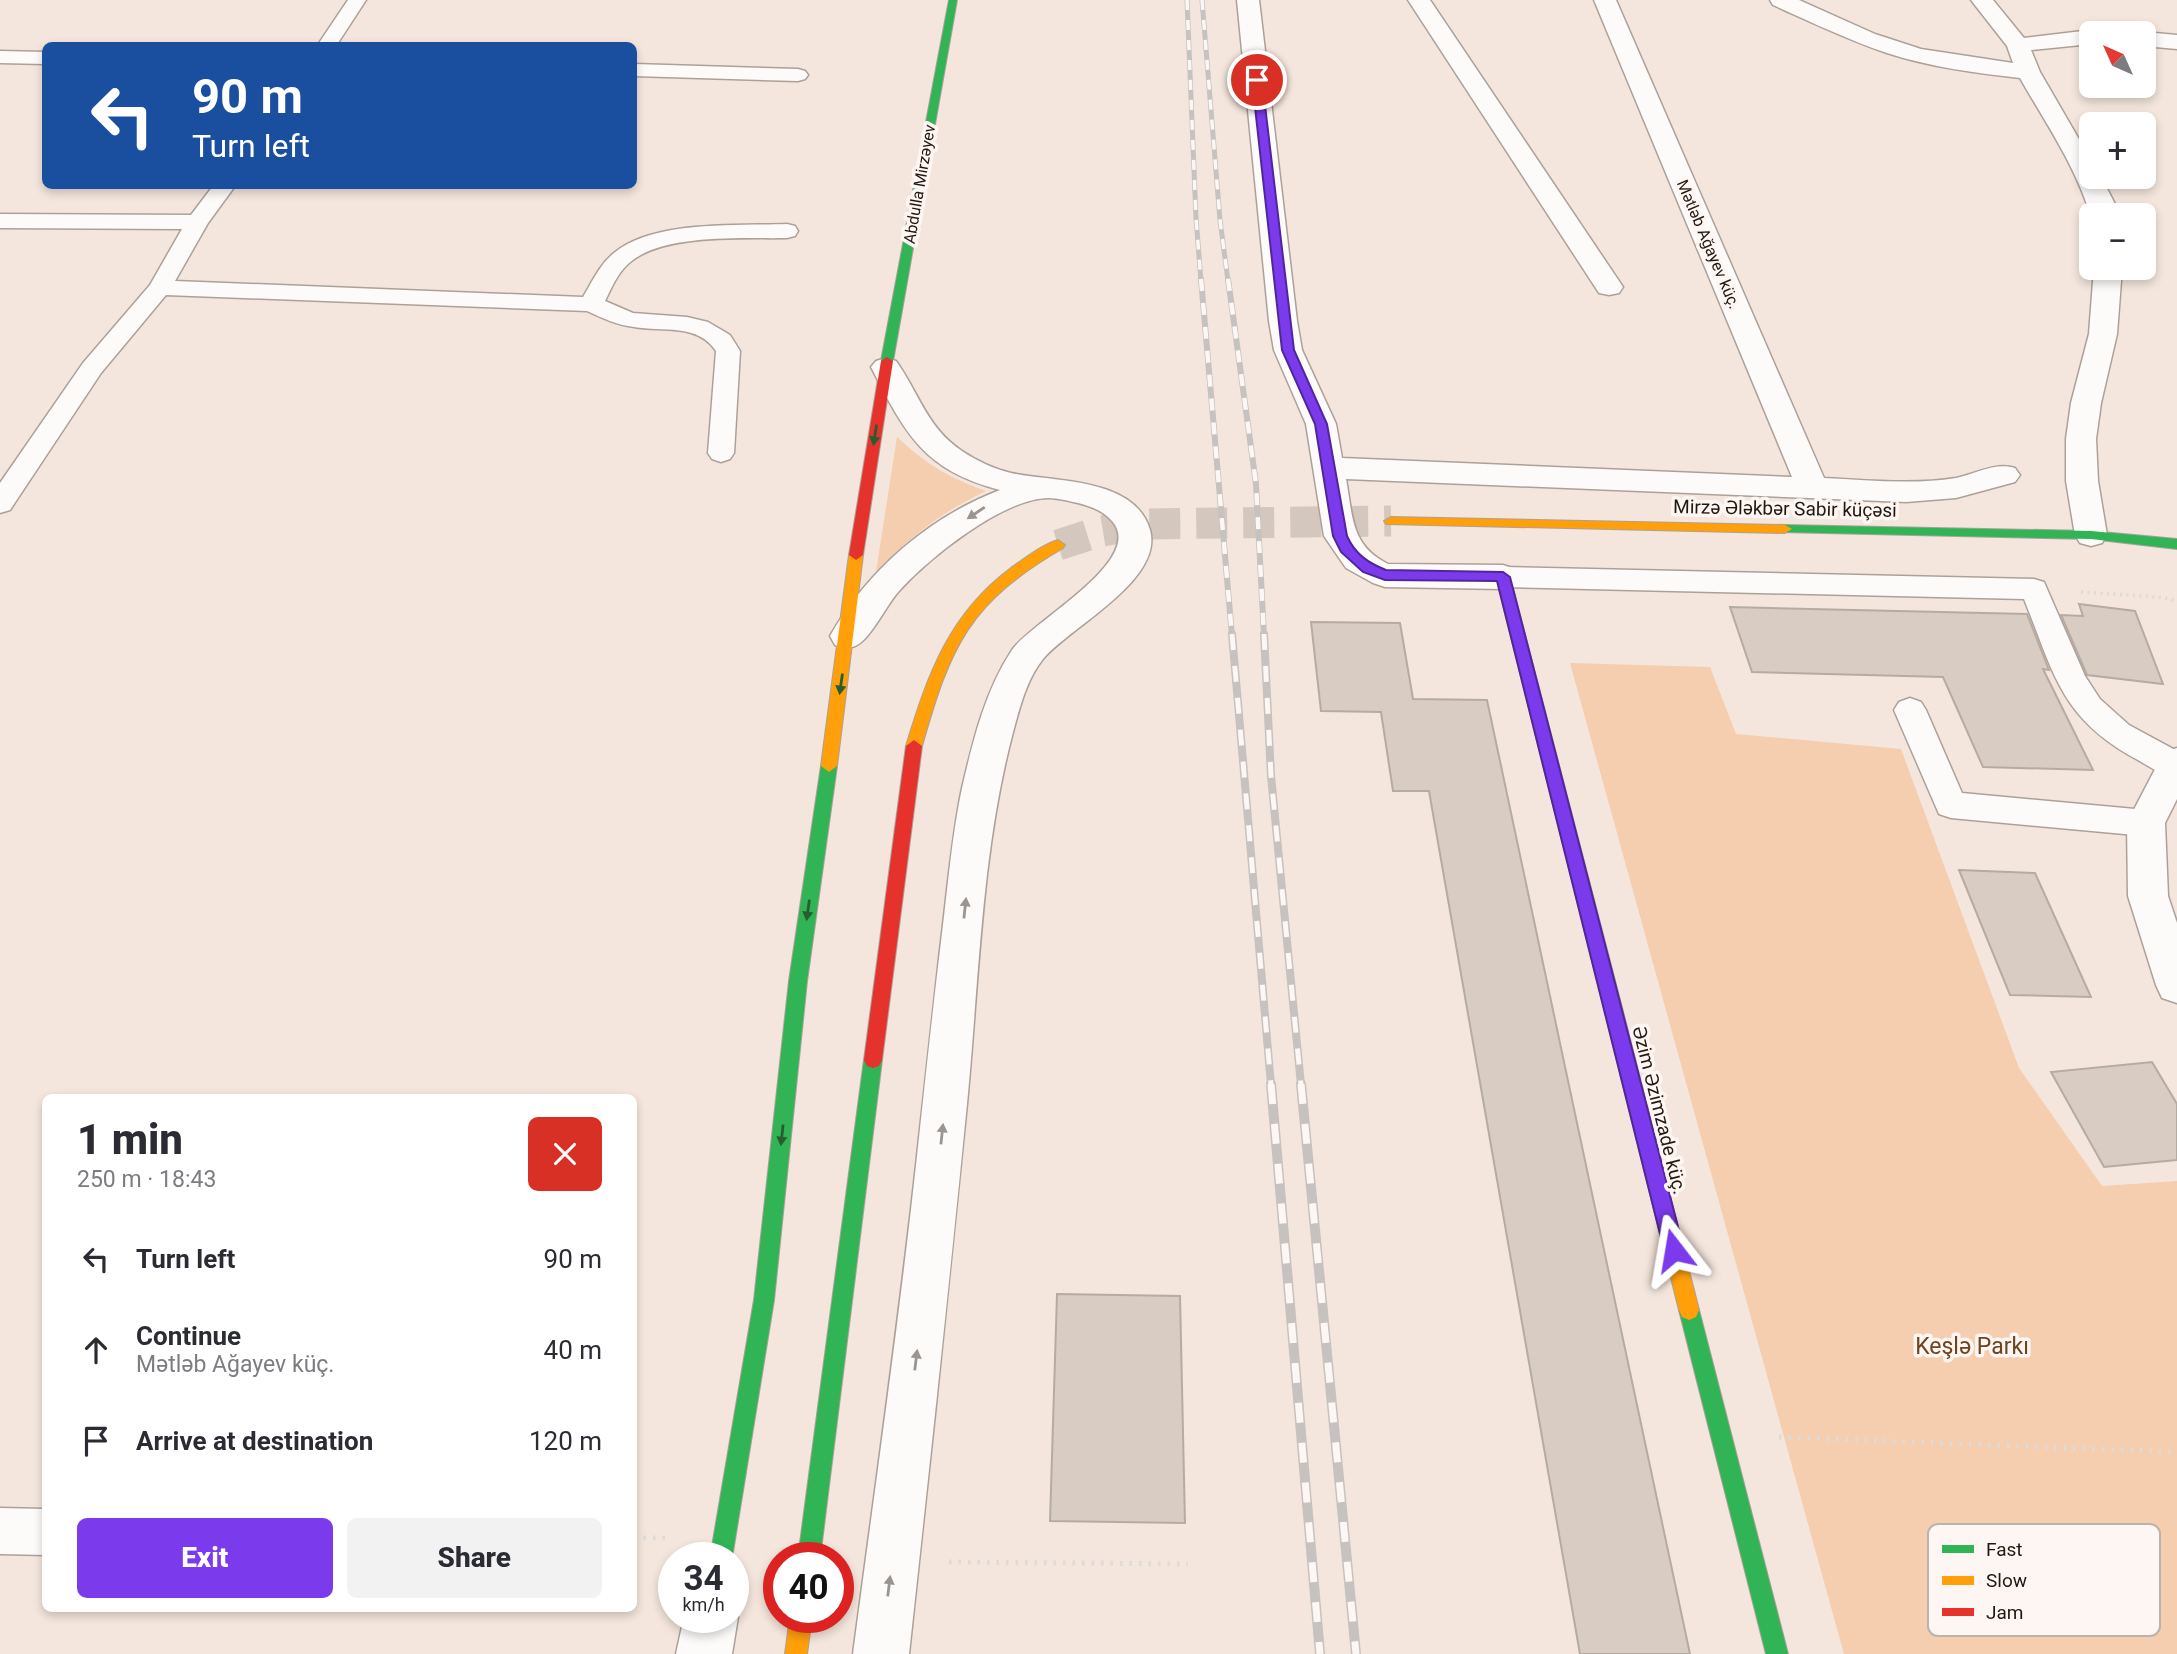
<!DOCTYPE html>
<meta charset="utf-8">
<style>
:root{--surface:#fff;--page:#f2f2f3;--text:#2b2b33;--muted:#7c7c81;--accent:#7c3aed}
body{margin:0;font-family:Roboto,sans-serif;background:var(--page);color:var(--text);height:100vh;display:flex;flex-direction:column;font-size:26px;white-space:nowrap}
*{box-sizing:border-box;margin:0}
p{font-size:23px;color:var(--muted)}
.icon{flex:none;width:38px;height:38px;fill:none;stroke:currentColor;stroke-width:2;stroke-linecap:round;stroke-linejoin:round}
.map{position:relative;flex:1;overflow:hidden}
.details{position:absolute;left:42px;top:1094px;width:595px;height:518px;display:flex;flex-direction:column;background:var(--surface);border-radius:10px;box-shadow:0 4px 10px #0003}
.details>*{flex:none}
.banner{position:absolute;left:42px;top:42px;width:595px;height:147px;border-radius:10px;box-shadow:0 4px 10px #0003;background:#1a4fa0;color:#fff;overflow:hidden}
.needle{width:46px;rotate:315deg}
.buttons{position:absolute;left:2079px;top:21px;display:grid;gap:14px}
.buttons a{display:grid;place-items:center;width:77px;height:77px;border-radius:10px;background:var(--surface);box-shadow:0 4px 10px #0003;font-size:35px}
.speed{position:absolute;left:658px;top:1542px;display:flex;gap:14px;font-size:35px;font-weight:700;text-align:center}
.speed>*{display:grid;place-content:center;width:91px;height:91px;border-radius:50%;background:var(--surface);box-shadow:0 4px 10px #0003;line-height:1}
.speed small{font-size:18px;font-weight:400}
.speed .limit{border:10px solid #d22;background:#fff;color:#111}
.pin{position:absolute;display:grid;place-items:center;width:60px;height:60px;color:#fff;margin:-30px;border:4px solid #fff;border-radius:50%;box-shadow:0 2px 7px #0007}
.me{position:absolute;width:77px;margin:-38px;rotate:346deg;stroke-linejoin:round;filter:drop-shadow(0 0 5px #0008)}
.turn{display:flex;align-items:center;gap:24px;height:147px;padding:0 35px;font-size:32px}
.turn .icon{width:91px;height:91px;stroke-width:2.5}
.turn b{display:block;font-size:49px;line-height:60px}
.round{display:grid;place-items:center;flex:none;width:74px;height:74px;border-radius:10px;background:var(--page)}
.head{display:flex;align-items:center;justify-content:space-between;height:119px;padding:0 35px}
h1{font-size:42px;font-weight:800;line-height:52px}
.cta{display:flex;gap:14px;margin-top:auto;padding:14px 35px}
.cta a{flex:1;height:80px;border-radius:10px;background:var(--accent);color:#fff;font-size:28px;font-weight:800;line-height:80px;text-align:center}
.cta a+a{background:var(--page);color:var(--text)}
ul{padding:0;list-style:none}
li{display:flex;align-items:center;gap:21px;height:91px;padding:0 35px}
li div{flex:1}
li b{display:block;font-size:26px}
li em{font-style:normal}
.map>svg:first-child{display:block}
.green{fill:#f5cdaf}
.building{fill:#d8ccc3;stroke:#b6aba2;stroke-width:2}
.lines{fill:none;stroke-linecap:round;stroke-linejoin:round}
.secondary-tunnel{stroke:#d4c7bd;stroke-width:31;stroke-dasharray:31 16;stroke-linecap:butt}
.lane-casing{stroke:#aca199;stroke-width:3}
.street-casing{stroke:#aca199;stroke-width:3}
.fast-casing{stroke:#aca199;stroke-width:2}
.slow-casing{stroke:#aca199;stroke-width:2}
.jam-casing{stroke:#aca199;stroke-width:2}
.path-far1{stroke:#dedad7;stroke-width:3.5;stroke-dasharray:2 4.5;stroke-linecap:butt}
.path{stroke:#dedad7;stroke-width:5;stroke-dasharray:2.5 7;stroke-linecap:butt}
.lane{fill:#fdfbfa;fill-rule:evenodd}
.street{fill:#fdfbfa;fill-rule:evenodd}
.fast{fill:#30b455;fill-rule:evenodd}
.slow{fill:#ff9f0a;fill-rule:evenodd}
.jam{fill:#e5322d;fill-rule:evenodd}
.rail-far3-casing{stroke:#c6c2bf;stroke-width:5}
.rail-far2-casing{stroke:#c6c2bf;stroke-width:6}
.rail-far1-casing{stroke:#c6c2bf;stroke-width:8}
.rail-casing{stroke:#c6c2bf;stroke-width:10}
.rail-far3{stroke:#fdf6f2;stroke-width:3.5;stroke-dasharray:10;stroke-linecap:butt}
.rail-far2{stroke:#fdf6f2;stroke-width:4.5;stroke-dasharray:12;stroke-linecap:butt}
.rail-far1{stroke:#fdf6f2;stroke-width:5;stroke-dasharray:16;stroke-linecap:butt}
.rail{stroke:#fdf6f2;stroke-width:7;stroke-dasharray:20;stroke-linecap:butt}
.oneway{fill:#285e2e}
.oneway2{fill:#9a9590}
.route{fill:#7c3aed;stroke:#51269a;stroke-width:2}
.labels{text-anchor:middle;stroke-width:7;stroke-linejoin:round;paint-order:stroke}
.far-street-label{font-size:16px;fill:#22180f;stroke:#fdf6f2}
.street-label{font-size:19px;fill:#22180f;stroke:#fdf6f2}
.near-park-label{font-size:23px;fill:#6e431e;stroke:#fdf6f2}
.key{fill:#fdf6f2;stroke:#bbb3ae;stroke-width:2}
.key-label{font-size:19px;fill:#22180f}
</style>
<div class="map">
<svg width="2177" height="1654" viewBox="0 0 2177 1654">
<rect width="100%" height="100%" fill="#f4e6dc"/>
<g class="green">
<path d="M897,437C927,465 948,477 986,491C938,514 913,535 876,572Z"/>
<path d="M1570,663L1710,667L1736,734L1901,749L2019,1068L2102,1186L2177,1181V1654H1844Z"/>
</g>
<g class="building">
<path d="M2079,604L2135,611L2163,684L2087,675L2061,615L2083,616Z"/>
<path d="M1730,607L2027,614L2049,670L2043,669L2093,770L1983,767L1943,677L1752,672Z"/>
<path d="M1311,622L1400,623L1413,699L1487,700L1690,1654H1580L1429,791H1393L1381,712L1321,711Z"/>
<path d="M1959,870L2035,873L2091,997L2010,995Z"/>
<path d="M2152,1062L2177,1104V1160L2104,1167L2051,1072Z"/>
<path d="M1057,1294L1180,1296L1185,1523L1050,1521Z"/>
</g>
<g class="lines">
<path class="secondary-tunnel" d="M1058,545L1102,531L1144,524L1391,521"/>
<defs>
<g id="lane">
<path d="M348,0H366L336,46H317Z"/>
<path d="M0,51L46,52V64L0,63Z"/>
<path d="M634,64L798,69L805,71L808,75L805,79L798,81L634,76Z"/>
<path d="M213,186H235L208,223L175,281L583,297C592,282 600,264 614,253C653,220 738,226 787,224L795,226L798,231L795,236L787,238C743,239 661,233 628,264C617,274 611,289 605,301L633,313L687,317L708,322L730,335L740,351L734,453L730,459L721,462L712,459L708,453L716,351C698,323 662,332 634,327C617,325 602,318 587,311L166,295L101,373L10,510L0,513V483L83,363L150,285L182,229L0,228V214L191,215Z"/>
<path d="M1503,567L2034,579L2044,582L2085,676L2100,699L2129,725L2177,751V777C2163,776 2150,767 2138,760C2061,719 2054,674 2024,599L1503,587L1493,584L1489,577L1493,570Z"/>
<path d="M1910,698L1921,702L1926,710L1962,793L2146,810L2158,814L2163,823L2158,832L2146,836L1951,818L1939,814L1894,710L1899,702Z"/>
<path d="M0,1508L46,1509V1555L0,1554Z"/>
</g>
<g id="street">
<path d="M1237,0H1259L1297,321L1302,350L1336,424L1342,458L1792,477L1594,0H1616L1824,478C1867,480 1913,485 1956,478C1976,474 1995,462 2015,468L2020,475L2015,482L1956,498L1906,502L1346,479C1353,516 1350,545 1388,564L1503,565L1515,569L1520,577L1515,585L1503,589L1385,587L1373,583L1346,568L1324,536L1306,424L1274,350L1269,321Z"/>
<path d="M1408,0H1430L1623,287L1619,293L1609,295L1599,293Z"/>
<path d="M1770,0H1799L1875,34L1921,49L2013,63L2007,46L1971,0H1993L2024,38L2091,30L2099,32L2091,33V44L2031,50L2040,72L2091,160V177H2101L2115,204L2116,215L2091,217C2077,168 2045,122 2020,78C1975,73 1930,67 1887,53C1848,40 1811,22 1773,5Z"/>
<path d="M2144,32L2177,35V49L2144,46V33H2140Z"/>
<path d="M2094,268H2122L2117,334L2101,403L2096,439L2098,481L2107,535L2102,543L2091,546L2080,543L2075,535L2066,481V439L2071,403L2089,334Z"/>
<path d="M886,358L896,361C919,393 927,428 962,451C977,461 994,469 1011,473C1053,482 1135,477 1150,530C1164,580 1070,627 1043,659C1026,680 1019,710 1012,736C981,855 979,981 967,1104C949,1287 929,1471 909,1654H853C875,1488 899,1322 917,1156C925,1081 933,1007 942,933C948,884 952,835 962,788C973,741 985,691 1012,650C1031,622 1147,560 1112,521C1104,511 1090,506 1078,503C1069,501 1057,498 1048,498C1002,499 929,558 899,591C887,604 871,638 857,645C849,650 842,647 835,645L830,636C868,570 929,517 1000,490C923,470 905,433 871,367L876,361Z"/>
<path d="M2177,748V799L2165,823L2168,896L2177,923V1003L2162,998L2156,985L2128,896L2127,823L2164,752Z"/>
<path d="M733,1605L738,1617L732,1654H676L684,1617H733Z"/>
</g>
<g id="fast">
<path d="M949,0H957L893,361L887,365L881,361Z"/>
<path d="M1785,525L2091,531L2177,539V549L2091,539L1780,532L1778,529Z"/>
<path d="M1503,572L1510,577L1620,1000L1617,1005L1611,1008L1605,1005L1602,1000L1496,577Z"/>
<path d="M829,760L837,766L807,981L774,1300L732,1558H710L754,1300L789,981L821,766Z"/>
<path d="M873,1052L879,1054L882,1060L820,1558H798L864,1060L867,1054Z"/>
<path d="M1689,1300L1696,1303L1699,1310L1788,1654H1766L1679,1310L1682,1303Z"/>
</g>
<g id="slow">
<path d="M1391,517L1785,525L1792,529L1785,533L1386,524L1384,521Z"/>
<path d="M1058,540L1065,545L1063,548C969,603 951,644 922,746L914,752L909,750L906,746C928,674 949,614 1011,568C1025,558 1042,545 1058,540Z"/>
<path d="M856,550L863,555L837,766L829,772L821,766L849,555Z"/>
<path d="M1611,992L1617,995L1620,1000L1699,1310L1696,1317L1689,1320L1682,1317L1679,1310L1602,1000L1605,995Z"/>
<path d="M790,1617H812L807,1654H785Z"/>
</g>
<g id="jam">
<path d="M887,357L893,361L863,555L856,560L849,555L881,361Z"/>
<path d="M914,740L922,746L882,1060L879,1066L873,1068L867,1066L864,1060L906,746Z"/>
</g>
</defs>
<use href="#lane" class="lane-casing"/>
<use href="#street" class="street-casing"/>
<use href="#fast" class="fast-casing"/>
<use href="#slow" class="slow-casing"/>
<use href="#jam" class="jam-casing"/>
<path class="path-far1" d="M2081,592L2158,597L2177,601"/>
<g class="path">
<path d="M1779,1437L2177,1452"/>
<path d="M634,1538H668"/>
<path d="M949,1562L1188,1564"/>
</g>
<use href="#lane" class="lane"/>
<use href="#street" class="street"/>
<use href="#fast" class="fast"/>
<use href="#slow" class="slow"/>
<use href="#jam" class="jam"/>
<defs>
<g id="rail-far3">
<path d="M1187,0L1196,218L1201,281"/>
<path d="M1202,0L1220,220L1228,281"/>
</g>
<g id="rail-far2">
<path d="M1201,279L1232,636"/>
<path d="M1228,279L1256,484L1264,636"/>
</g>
<g id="rail-far1">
<path d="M1232,634L1271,1085"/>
<path d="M1264,634L1271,776L1301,1085"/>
</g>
<g id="rail">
<path d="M1271,1084L1320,1654"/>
<path d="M1301,1084L1356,1654"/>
</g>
</defs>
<use href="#rail-far3" class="rail-far3-casing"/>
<use href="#rail-far2" class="rail-far2-casing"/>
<use href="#rail-far1" class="rail-far1-casing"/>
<use href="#rail" class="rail-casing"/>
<use href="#rail-far3" class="rail-far3"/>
<use href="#rail-far2" class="rail-far2"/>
<use href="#rail-far1" class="rail-far1"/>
<use href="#rail" class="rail"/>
</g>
<defs><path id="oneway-solid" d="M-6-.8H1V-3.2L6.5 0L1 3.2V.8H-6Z" transform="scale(1.75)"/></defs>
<g class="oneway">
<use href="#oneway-solid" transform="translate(875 435) rotate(99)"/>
<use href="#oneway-solid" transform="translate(841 684) rotate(98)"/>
<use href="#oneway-solid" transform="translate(808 910) rotate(98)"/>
<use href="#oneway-solid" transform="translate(782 1135) rotate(96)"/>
</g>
<g class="oneway2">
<use href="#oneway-solid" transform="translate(976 513) rotate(146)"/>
<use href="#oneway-solid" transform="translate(965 908) rotate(-84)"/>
<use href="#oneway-solid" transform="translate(942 1134) rotate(-84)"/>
<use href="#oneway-solid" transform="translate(916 1360) rotate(-83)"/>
<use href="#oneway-solid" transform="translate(889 1586) rotate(-83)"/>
</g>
<path class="route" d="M1257,77L1262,80L1294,350L1327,424L1347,536C1355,554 1368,563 1386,570L1503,572L1510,577L1684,1250L1681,1256L1674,1259L1667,1256L1664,1250L1497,581L1385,580L1363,572L1341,552L1333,536L1315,424L1282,350L1252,80Z"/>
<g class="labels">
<g class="far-street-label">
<text transform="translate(919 184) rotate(-80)" y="6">Abdulla Mirzəyev</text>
<text transform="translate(1709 244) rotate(67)" y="6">Mətləb Ağayev küç.</text>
</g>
<g class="street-label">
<text transform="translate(1785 508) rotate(1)" y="7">Mirzə Ələkbər Sabir küçəsi</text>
<text transform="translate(1660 1110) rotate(76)" y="7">Əzim Əzimzade küç.</text>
</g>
<g class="near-park-label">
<text x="1972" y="1354">Keşlə Parkı</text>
</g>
</g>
<rect x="1928" y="1524" width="232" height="112" rx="10" class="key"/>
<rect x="1942" y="1545" width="32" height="8" fill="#30b455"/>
<rect x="1942" y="1576" width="32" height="9" fill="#ff9f0a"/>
<rect x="1942" y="1608" width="32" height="8" fill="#e5322d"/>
<g class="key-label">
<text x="1986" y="1556">Fast</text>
<text x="1986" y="1587">Slow</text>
<text x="1986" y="1619">Jam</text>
</g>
</svg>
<div class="buttons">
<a><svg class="needle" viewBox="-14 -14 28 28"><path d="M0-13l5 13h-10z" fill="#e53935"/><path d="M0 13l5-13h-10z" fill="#7c7c81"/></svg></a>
<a>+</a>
<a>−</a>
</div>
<div class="speed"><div>34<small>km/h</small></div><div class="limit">40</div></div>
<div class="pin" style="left:1257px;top:80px;background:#d93025"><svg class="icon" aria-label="arrive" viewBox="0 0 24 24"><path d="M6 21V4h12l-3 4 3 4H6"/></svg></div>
<svg class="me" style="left:1674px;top:1250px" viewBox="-20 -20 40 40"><path d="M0-17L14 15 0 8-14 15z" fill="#7c3aed" stroke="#fff" stroke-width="4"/></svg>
<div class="banner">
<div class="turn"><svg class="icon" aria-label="left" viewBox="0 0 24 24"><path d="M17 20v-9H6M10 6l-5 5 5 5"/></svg><div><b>90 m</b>Turn left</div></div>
</div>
<section class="details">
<div class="head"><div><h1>1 min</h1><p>250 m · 18:43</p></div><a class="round" style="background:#d93025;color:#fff"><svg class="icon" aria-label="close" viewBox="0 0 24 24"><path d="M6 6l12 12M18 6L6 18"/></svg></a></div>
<ul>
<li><svg class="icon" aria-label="left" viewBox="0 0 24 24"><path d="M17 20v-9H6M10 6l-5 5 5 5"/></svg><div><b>Turn left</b></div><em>90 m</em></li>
<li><svg class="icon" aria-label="ahead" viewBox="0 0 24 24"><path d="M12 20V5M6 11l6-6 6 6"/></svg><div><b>Continue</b><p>Mətləb Ağayev küç.</p></div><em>40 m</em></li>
<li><svg class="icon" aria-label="arrive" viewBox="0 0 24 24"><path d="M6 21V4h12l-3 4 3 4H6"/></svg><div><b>Arrive at destination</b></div><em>120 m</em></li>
</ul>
<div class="cta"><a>Exit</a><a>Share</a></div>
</section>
</div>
